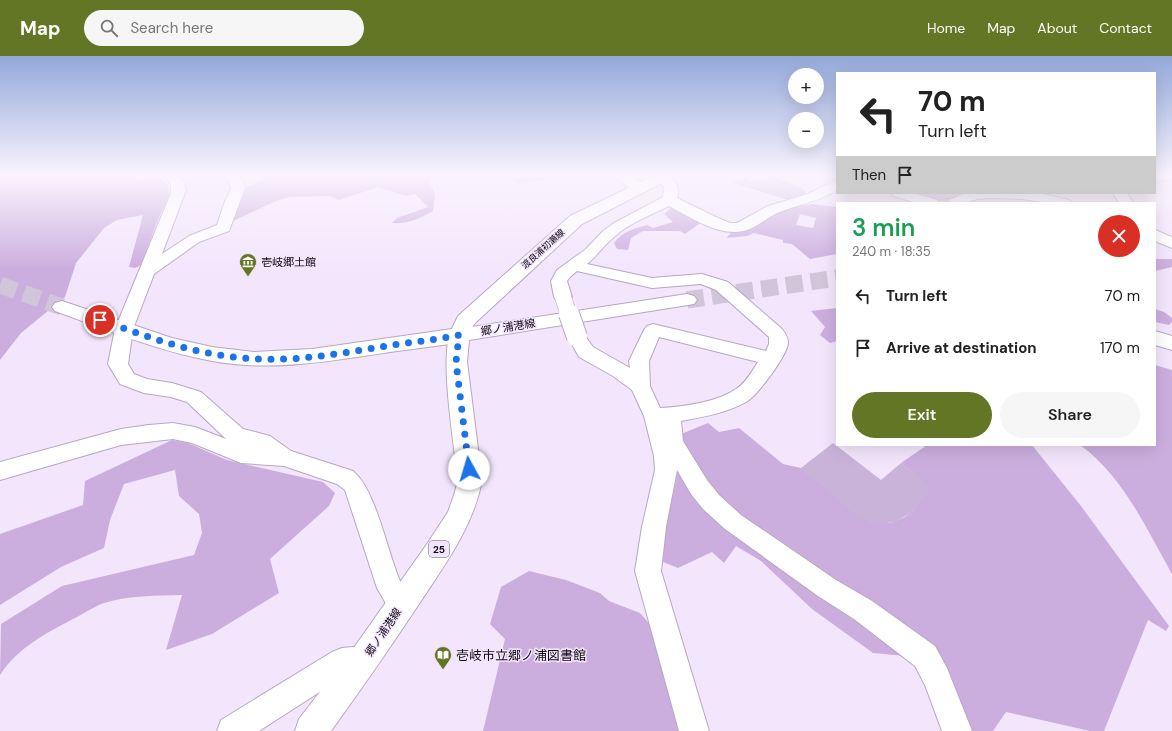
<!DOCTYPE html>
<meta charset="utf-8">
<style>
:root{--surface:#fff;--page:#f6f6f6;--text:#222;--muted:#767676;--accent:#637625}
body{margin:0;font-family:"DM Sans","Noto Sans JP",sans-serif;background:var(--page);color:var(--text);height:100vh;display:flex;flex-direction:column;font-size:15px;white-space:nowrap}
*{box-sizing:border-box;margin:0}
p{font-size:13px;color:var(--muted)}
.icon{flex:none;width:22px;height:22px;fill:none;stroke:currentColor;stroke-width:2;stroke-linecap:round;stroke-linejoin:round}
.map{position:relative;flex:1;overflow:hidden}
.drawer{position:absolute;left:836px;top:146px;width:320px;height:244px;display:flex;flex-direction:column;background:var(--surface);border-radius:0px;box-shadow:0 4px 16px #0002}
.drawer>*{flex:none}
.hud{position:absolute;left:836px;top:16px;width:320px;height:122px;border-radius:0px;box-shadow:0 4px 16px #0002;background:#fff;color:var(--text);overflow:hidden}
.tools{position:absolute;left:788px;top:12px;display:grid;gap:8px}
.tools a{display:grid;place-items:center;width:36px;height:36px;border-radius:50%;background:var(--surface);box-shadow:0 4px 16px #0002;font-size:20px}
.pin{position:absolute;display:grid;place-items:center;width:34px;height:34px;color:#fff;margin:-17px;border:2px solid #fff;border-radius:50%;box-shadow:0 1px 4px #0007}
.me{position:absolute;width:44px;margin:-22px;rotate:354deg;stroke-linejoin:round;filter:drop-shadow(0 0 3px #0008)}
.turn{display:flex;align-items:center;gap:14px;height:84px;padding:0 16px;font-size:18px}
.turn .icon{width:52px;height:52px;stroke-width:2.5}
.turn b{display:block;font-size:28px;line-height:34px}
.then{display:flex;align-items:center;height:38px;padding:0 16px;background:#0003;gap:8px;font-size:15px}
.round{display:grid;place-items:center;flex:none;width:42px;height:42px;border-radius:21px;background:var(--page)}
.head{display:flex;align-items:center;justify-content:space-between;height:68px;padding:0 16px}
h1{font-size:24px;font-weight:600;line-height:30px;color:#1e9e55}
.cta{display:flex;gap:8px;margin-top:auto;padding:8px 16px}
.cta a{flex:1;height:46px;border-radius:24px;background:var(--accent);color:#fff;font-size:16px;font-weight:600;line-height:46px;text-align:center}
.cta a+a{background:var(--page);color:var(--text)}
ul{padding:0;list-style:none}
li{display:flex;align-items:center;gap:12px;height:52px;padding:0 16px}
li div{flex:1}
li b{display:block;font-size:15px}
li em{font-style:normal}
header{display:flex;align-items:center;gap:24px;box-sizing:border-box;height:56px;padding:0 20px;background:var(--accent);color:#fff}
header strong{font-size:19px}
nav{display:flex;gap:22px;margin-inline-start:auto;font-size:14px}
.search{width:280px;height:36px;background:var(--page);display:flex;align-items:center;gap:10px;box-sizing:border-box;padding:0 14px;border-radius:22px;color:var(--muted);font-size:15px}
.map>svg:first-child{display:block}
.green{fill:#cab3d9}
.forest{fill:#cbaede;fill-rule:evenodd}
.lines{fill:none;stroke-linecap:round;stroke-linejoin:round}
.tertiary-tunnel{stroke:#d1c5d9;stroke-width:17;stroke-dasharray:17 8;stroke-linecap:butt}
.primary-tunnel{stroke:#d1c5d9;stroke-width:17;stroke-dasharray:17 8;stroke-linecap:butt}
.minor-casing{stroke:#b7a7c2;stroke-width:2}
.tertiary-casing{stroke:#b7a7c2;stroke-width:2}
.secondary-casing{stroke:#b7a7c2;stroke-width:2}
.primary-casing{stroke:#b7a7c2;stroke-width:2}
.minor{fill:#fff;fill-rule:evenodd}
.tertiary{fill:#fff;fill-rule:evenodd}
.secondary{fill:#fff;fill-rule:evenodd}
.primary{fill:#fff;fill-rule:evenodd}
.minor-bridge-far1-casing{stroke:#b7a7c2;stroke-width:17;stroke-linecap:butt}
.minor-bridge-casing{stroke:#b7a7c2;stroke-width:22;stroke-linecap:butt}
.minor-bridge-far1{stroke:#fff;stroke-width:16}
.minor-bridge{stroke:#fff;stroke-width:20}
.route{stroke:#1a73e8;stroke-width:7;stroke-dasharray:0 12.6}
.labels{text-anchor:middle;stroke-width:3;stroke-linejoin:round;paint-order:stroke}
.far-street-label{font-size:9px;fill:#0f0a13;stroke:#f3e6fc}
.shield{fill:#f3e6fc;stroke:#534c59;stroke-width:1}
.shield-label{font-size:10px;font-weight:bold;fill:#0f0a13}
.poi-label{font-size:11px;fill:#0f0a13;stroke:#f3e6fc;text-anchor:start}
.street-label{font-size:11px;fill:#0f0a13;stroke:#f3e6fc}
.near-poi-label{font-size:13px;fill:#0f0a13;stroke:#f3e6fc;text-anchor:start}
</style>
<header>
<strong>Map</strong>
<div class="search"><svg class="icon" aria-label="search" viewBox="0 0 24 24"><circle cx="10" cy="10" r="6"/><path d="M15 15l6 6"/></svg>Search here</div>
<nav><a>Home</a><a>Map</a><a>About</a><a>Contact</a></nav>
</header>
<div class="map">
<svg width="1172" height="675" viewBox="0 0 1172 675">
<rect width="100%" height="100%" fill="#f3e6fc"/>
<g class="green">
<path d="M508,119H561L562,120L519,128Z"/>
<path d="M772,120L804,133L806,137L788,144L731,126L743,121L750,125Z"/>
<path d="M833,387L881,424L901,407L932,432C926,439 921,447 915,453C905,463 885,471 872,467C853,461 817,426 801,412Z"/>
</g>
<g class="forest">
<path d="M0,119H129L136,122L159,121L168,129L169,139L157,166L141,209L135,212L129,211L143,159L117,164L104,172L76,207L65,241L21,277L0,304Z"/>
<path d="M264,119H445L429,125L435,138L433,155C419,163 408,168 392,167L397,162L428,151L415,138L406,140L378,131L339,144L330,140L290,141L276,145L231,166L243,133L266,122Z"/>
<path d="M912,137H969L943,146Z"/>
<path d="M812,148L837,151V198L810,203L792,188L783,187V184L754,177L747,180L726,182L731,177L753,173L774,159L789,152ZM800,158L816,162L813,172L796,169Z"/>
<path d="M672,151L703,165L685,178L680,175H643L631,182L628,194L617,193L614,187C623,175 633,173 647,169L653,172L673,166L664,158Z"/>
<path d="M1155,203H1172V211L1155,215Z"/>
<path d="M837,252V285L830,287L820,279L825,271L811,255Z"/>
<path d="M1155,253L1164,256L1172,262V266L1169,269L1155,266Z"/>
<path d="M1155,309L1172,314V518C1146,472 1123,420 1080,389H1155Z"/>
<path d="M708,367L719,376L739,372L783,408L801,412L853,456L872,467H890L905,461L914,454L931,432L901,407L927,389H1032L1081,450L1169,570L1166,575L1148,564L1104,675H1090L1006,656L993,675H967L938,603L873,597L812,553L761,505L736,490L724,507L712,496L678,512L663,506L664,471L676,426L681,378Z"/>
<path d="M172,384L188,387L227,404L323,426L335,437L329,450L270,503L279,537L212,578L166,594L182,539C157,540 129,539 104,547C95,550 85,557 77,561C48,576 18,591 0,619L1,568L62,530L194,499L202,477L199,458L179,440L175,414L124,428L110,464L104,492L61,511L0,549V478L83,449L85,425Z"/>
<path d="M529,515L566,524L600,537L609,545L640,557L653,572L677,646L678,675H483L505,583L490,568L501,531Z"/>
</g>
<g class="lines">
<path class="tertiary-tunnel" d="M0,229L62,251"/>
<path class="primary-tunnel" d="M687,244L837,222"/>
<defs>
<g id="minor">
<path d="M164,119H178L184,127L186,134L162,198L189,180L217,169L224,148L231,132L226,119H240L245,132L229,175L199,186L154,218L133,273L128,308L134,318L147,323L172,327L201,336L243,373L270,380L291,395L353,415C376,434 387,495 400,525C404,533 410,540 414,549L410,558L401,561L392,558L377,532L345,434L337,428L284,410L241,407L192,387L173,383L121,389L0,424V406L121,373L149,369L173,367L195,371L226,383L187,346L171,341L144,337L120,328L108,308L115,273L171,137V129Z"/>
<path d="M615,119H630L646,132L644,135C634,138 621,127 615,119Z"/>
<path d="M657,119H668C675,126 681,131 677,142L716,161L730,167H737L768,150L808,138L837,124V134C820,145 801,148 782,155C770,159 761,168 750,173C723,184 692,162 669,150C651,159 629,167 614,181C604,189 597,200 587,208L652,222L702,218L728,226L782,273C785,277 788,281 788,287C787,300 757,340 746,346C727,357 702,361 681,365L683,385L707,424L719,439L741,459L836,524L872,545L935,590L947,612L972,675H942L925,629L915,610L854,563L818,540L725,473L703,453L691,438L677,414L666,471L661,515L709,675H679L635,515L642,471L655,414L654,400L644,360L632,334L613,320L579,301L568,281L571,277L577,275L583,277L593,291L630,312L629,305L644,274L647,270L653,268L766,295L769,288V281L716,234L701,228L652,232L577,215L570,221L567,225L572,241L569,245L563,246L557,245L554,241L551,225L557,214L586,193L603,175L614,167L663,141L664,131L655,121ZM659,281L758,306C752,315 746,327 736,333C718,346 682,351 660,352L650,330L649,305Z"/>
<path d="M1155,119H1172V123L1155,125Z"/>
<path d="M891,137H913L937,144L939,147H917L893,140Z"/>
<path d="M966,137H1039L1069,144L1071,147H1046L1023,143L992,142L977,143L965,147H947L949,144Z"/>
<path d="M1113,137H1127L1133,147H1119Z"/>
<path d="M1155,174L1172,181V192L1155,185Z"/>
<path d="M364,590L374,594L378,604L374,614L364,618L346,619L259,675H217L221,664L332,596L342,592Z"/>
</g>
<path id="tertiary" d="M62,245L172,282L212,291L254,296L312,293L459,272L466,274L469,279L466,284L450,288C430,291 410,293 390,296C330,305 272,316 212,305C158,295 107,274 55,255L52,251L55,247Z"/>
<path id="secondary" d="M655,119H675L672,122L582,168L474,268L466,284L459,286L452,284L449,279L458,260L570,160Z"/>
<g id="primary">
<path d="M687,238L694,240L697,244L694,248L469,284L467,306L482,424C474,469 446,507 421,545C392,589 362,632 331,675H295L299,663L353,593L427,488L448,456L454,439L458,424C455,394 438,296 452,274Z"/>
<path d="M1155,275L1172,280V294L1155,289Z"/>
</g>
</defs>
<use href="#minor" class="minor-casing"/>
<use href="#tertiary" class="tertiary-casing"/>
<use href="#secondary" class="secondary-casing"/>
<use href="#primary" class="primary-casing"/>
<use href="#minor" class="minor"/>
<use href="#tertiary" class="tertiary"/>
<use href="#secondary" class="secondary"/>
<use href="#primary" class="primary"/>
<defs>
<path id="minor-bridge-far1" d="M563,241L569,259"/>
<path id="minor-bridge" d="M569,258L577,281"/>
</defs>
<use href="#minor-bridge-far1" class="minor-bridge-far1-casing"/>
<use href="#minor-bridge" class="minor-bridge-casing"/>
<use href="#minor-bridge-far1" class="minor-bridge-far1"/>
<use href="#minor-bridge" class="minor-bridge"/>
</g>
<linearGradient id="sky" x2="0" y2="1"><stop stop-color="#93a8da"/><stop offset="0.56" stop-color="#faf4fe"/><stop offset="1" stop-color="#faf4fe" stop-opacity="0"/></linearGradient>
<rect width="1172" height="213" fill="url(#sky)"/>
<g class="lines">
<path class="route" d="M100,264C143,279 187,296 234,301C285,308 337,298 387,290C411,286 435,284 459,279L456,306L469,413"/>
</g>
<defs>
<symbol id="museum-pin" viewBox="-11 -11 22 30"><path d="M0 17L-7.5 6A9.5 9.5 0 1 1 7.5 6Z" fill="#637625" stroke="#f3e6fc"/><path d="M0-6L6-3V-2H-6V-3ZM-5-1h2V3h-2ZM-1-1h2V3h-2ZM3-1h2V3H3ZM-6 4H6V6H-6Z" fill="#fff"/></symbol>
<symbol id="library-pin" viewBox="-11 -11 22 30"><path d="M0 17L-7.5 6A9.5 9.5 0 1 1 7.5 6Z" fill="#637625" stroke="#f3e6fc"/><path d="M-6-4Q-3-5.5-.7-3.5V5Q-3 3-6 4ZM6-4Q3-5.5 .7-3.5V5Q3 3 6 4Z" fill="#fff"/></symbol>
</defs>
<g fill-rule="evenodd">
<use href="#museum-pin" x="238" y="196" width="20" height="27"/>
<use href="#library-pin" x="433" y="589" width="20" height="27"/>
</g>
<g class="labels">
<g class="far-street-label">
<text transform="translate(543 193) rotate(-42)" y="3">渡良浦初瀬線</text>
</g>
<rect class="shield" x="429" y="485" width="20" height="16" rx="3"/>
<g class="shield-label">
<text x="439" y="497">25</text>
</g>
<g class="poi-label">
<text x="261" y="210">壱岐郷土館</text>
</g>
<g class="street-label">
<text transform="translate(508 271) rotate(-9)" y="4">郷ノ浦港線</text>
<text transform="translate(383 576) rotate(-56)" y="4">郷ノ浦港線</text>
</g>
<g class="near-poi-label">
<text x="456" y="604">壱岐市立郷ノ浦図書館</text>
</g>
</g>
</svg>
<div class="tools">
<a>+</a>
<a>−</a>
</div>
<div class="pin" style="left:100px;top:264px;background:#d93025"><svg class="icon" aria-label="arrive" viewBox="0 0 24 24"><path d="M6 21V4h12l-3 4 3 4H6"/></svg></div>
<svg class="me" style="left:469px;top:413px" viewBox="-20 -20 40 40"><circle r="19" fill="#fff"/><path d="M0-13L10 11 0 6-10 11z" fill="#1a73e8"/></svg>
<div class="hud">
<div class="turn"><svg class="icon" aria-label="left" viewBox="0 0 24 24"><path d="M17 20v-9H6M10 6l-5 5 5 5"/></svg><div><b>70 m</b>Turn left</div></div>
<div class="then">Then<svg class="icon" aria-label="arrive" viewBox="0 0 24 24"><path d="M6 21V4h12l-3 4 3 4H6"/></svg></div>
</div>
<section class="drawer">
<div class="head"><div><h1>3 min</h1><p>240 m · 18:35</p></div><a class="round" style="background:#d93025;color:#fff"><svg class="icon" aria-label="close" viewBox="0 0 24 24"><path d="M6 6l12 12M18 6L6 18"/></svg></a></div>
<ul>
<li><svg class="icon" aria-label="left" viewBox="0 0 24 24"><path d="M17 20v-9H6M10 6l-5 5 5 5"/></svg><div><b>Turn left</b></div><em>70 m</em></li>
<li><svg class="icon" aria-label="arrive" viewBox="0 0 24 24"><path d="M6 21V4h12l-3 4 3 4H6"/></svg><div><b>Arrive at destination</b></div><em>170 m</em></li>
</ul>
<div class="cta"><a>Exit</a><a>Share</a></div>
</section>
</div>
